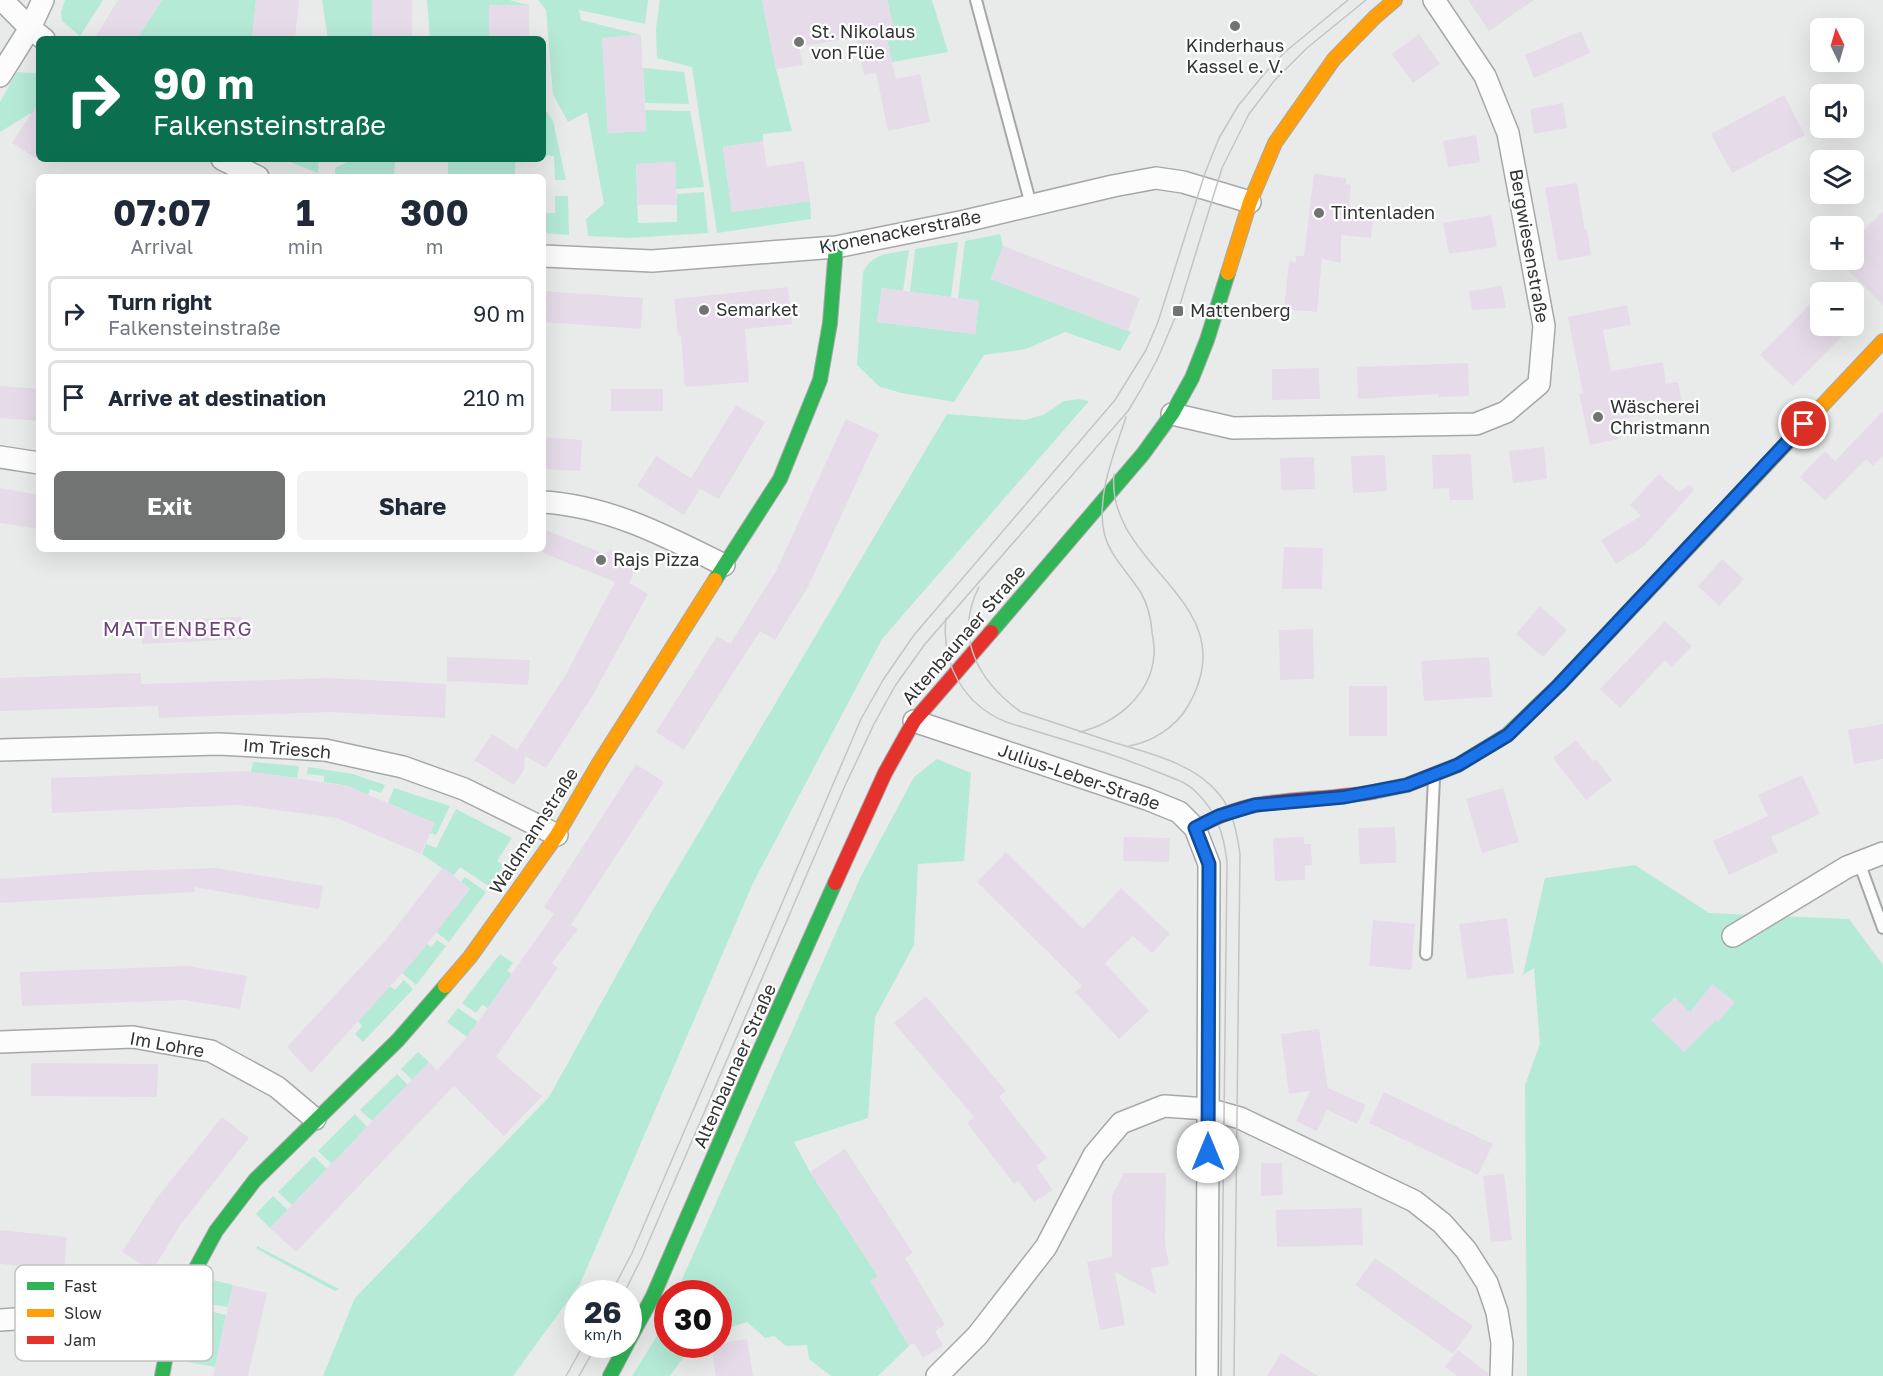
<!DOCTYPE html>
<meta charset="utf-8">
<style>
:root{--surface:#fff;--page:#f2f2f3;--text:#1f2937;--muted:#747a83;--line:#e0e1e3;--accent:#727473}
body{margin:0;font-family:"Golos Text",sans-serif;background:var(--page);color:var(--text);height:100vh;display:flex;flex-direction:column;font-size:22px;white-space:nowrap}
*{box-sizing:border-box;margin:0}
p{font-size:20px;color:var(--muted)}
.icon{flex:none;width:33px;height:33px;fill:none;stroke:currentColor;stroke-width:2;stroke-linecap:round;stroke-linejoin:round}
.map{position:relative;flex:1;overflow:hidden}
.sheet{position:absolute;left:36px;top:174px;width:510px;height:378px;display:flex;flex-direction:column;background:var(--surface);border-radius:9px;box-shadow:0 6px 24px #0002}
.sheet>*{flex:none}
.top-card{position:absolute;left:36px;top:36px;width:510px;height:126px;border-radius:9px;box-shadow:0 6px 24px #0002;background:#0b6e4f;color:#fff;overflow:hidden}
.needle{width:39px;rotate:355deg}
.fabs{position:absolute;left:1810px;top:18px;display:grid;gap:12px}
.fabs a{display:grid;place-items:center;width:54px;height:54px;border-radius:9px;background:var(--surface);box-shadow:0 6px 24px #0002;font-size:30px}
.speed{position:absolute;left:564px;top:1280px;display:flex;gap:12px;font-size:30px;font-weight:700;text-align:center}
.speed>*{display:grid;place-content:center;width:78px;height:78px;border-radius:50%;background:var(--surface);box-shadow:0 6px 24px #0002;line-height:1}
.speed small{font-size:15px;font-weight:400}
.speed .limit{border:9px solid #d22;background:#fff;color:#111}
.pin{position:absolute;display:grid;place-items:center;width:51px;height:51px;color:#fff;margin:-26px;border:3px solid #fff;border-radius:50%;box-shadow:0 2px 6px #0007}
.me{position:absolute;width:66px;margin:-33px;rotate:0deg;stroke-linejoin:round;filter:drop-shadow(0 0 4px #0008)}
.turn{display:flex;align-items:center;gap:21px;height:126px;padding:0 18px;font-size:27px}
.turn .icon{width:78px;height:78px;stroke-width:2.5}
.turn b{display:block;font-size:42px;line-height:51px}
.eta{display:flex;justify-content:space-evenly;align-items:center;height:102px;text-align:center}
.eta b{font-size:36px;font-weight:700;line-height:42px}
.cta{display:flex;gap:12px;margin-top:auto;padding:12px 18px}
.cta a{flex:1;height:69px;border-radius:9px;background:var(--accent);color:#fff;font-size:24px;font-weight:700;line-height:69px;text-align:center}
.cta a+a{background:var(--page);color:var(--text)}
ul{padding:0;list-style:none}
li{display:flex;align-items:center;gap:18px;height:75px;margin:0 12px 9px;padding:0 6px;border:3px solid var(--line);border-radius:9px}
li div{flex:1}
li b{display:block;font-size:22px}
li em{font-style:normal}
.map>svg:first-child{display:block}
.green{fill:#b5ead7}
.building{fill:#e6dce9}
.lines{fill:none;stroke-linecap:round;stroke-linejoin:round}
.lane-casing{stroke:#a6a8a7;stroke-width:14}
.street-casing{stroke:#a6a8a7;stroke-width:24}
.fast-casing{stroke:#a6a8a7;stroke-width:16}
.slow-casing{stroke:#a6a8a7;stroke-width:16}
.jam-casing{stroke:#a6a8a7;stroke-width:16}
.lane{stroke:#fcfcfc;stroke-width:10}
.street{stroke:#fcfcfc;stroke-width:21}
.fast{stroke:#30b455;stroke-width:14}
.slow{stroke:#ff9f0a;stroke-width:14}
.jam{stroke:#e5322d;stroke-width:14}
.tram{stroke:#c3c4c4;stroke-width:1.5}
.route-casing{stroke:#114b97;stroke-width:15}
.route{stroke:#1a73e8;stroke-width:10}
.poi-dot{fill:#727473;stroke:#fff;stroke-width:2}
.labels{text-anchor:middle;stroke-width:4.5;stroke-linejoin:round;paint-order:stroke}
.poi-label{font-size:18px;fill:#323433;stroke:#fff;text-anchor:start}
.street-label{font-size:18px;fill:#323433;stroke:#fff}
.neighbourhood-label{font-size:20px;letter-spacing:1.5px;fill:#70447a;stroke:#fff}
.key{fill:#fff;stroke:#c2c2c2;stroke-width:1.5}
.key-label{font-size:16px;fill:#323433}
</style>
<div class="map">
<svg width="1883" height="1376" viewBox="0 0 1883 1376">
<rect width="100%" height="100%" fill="#e9ebea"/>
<g class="green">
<path d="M65,0H103L80,36L62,21L61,12Z"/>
<path d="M162,0H256L252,39H137Z"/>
<path d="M322,0H372V39H328Z"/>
<path d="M427,0H509L529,5H489V39H430Z"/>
<path d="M538,0H648L645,24L579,10L581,20L641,35L602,38L608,133L646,131L645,110L690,111L704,187L676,189L675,162L636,164L638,223L677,222V194L704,192L708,233L629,238L588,236L586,219L604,204L587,112L568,122L553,94L546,10Z"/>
<path d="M660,0H762L776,69L792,131L763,134V141L723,147L732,212L810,201L811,219L717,233L692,67L657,58L656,29Z"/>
<path d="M887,0H932L948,52L892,62L884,27L893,25Z"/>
<path d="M643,68L684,72L689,104L645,103Z"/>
<path d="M17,72L34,73L39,75V115L29,114L0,132V102Z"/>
<path d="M543,106L553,121L566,180H555L554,156L543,155Z"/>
<path d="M282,159H319L318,173Z"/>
<path d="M354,159H395L394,177H335V168Z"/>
<rect x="448" y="159" width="67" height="18"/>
<path d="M555,196H568L569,235L543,233V213H555Z"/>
<path d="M1000,234L1003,246L991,279L1131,332L1120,351L1065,332L1026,349L984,355L954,402L902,393L880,387L857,365L863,272C874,252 888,254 909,250L903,291L882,288L877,322L975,334L979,301L958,298L965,241Z"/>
<path d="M958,242L951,297L910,292L915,249Z"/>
<path d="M1079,399L1089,401L882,639L754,881L580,1284L513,1376H323L355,1298L549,1097L651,913L947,414L1025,420L1043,415L1064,401Z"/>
<path d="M937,759L971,773L964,861L918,864L914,945L875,1017L868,1118L794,1142L810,1172L878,1276L871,1281L909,1346L878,1376H831L809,1359L807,1345L786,1346L774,1336L765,1338L747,1322L728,1328L719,1325L718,1293H676L861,876L914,777Z"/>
<path d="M253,762L299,766L297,778L251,772Z"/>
<path d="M308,767L353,774L385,785L381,793L370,789L368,795L348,786L324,782V776L307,774Z"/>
<path d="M394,788L450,806L436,835L430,833L434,823L388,803Z"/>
<path d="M456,809L512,838L497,861L504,865L490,887L460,867L453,876L422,854L426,844L436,848Z"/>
<path d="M1635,865L1709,913L1849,919L1883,965V1376H1527L1525,1085L1540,1044L1534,968L1523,975L1545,878Z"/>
<path d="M465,877L486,892L449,942L436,932L470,889L461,882Z"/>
<path d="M437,940L446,946L416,985L402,973L427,944L431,947Z"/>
<path d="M500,954L513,963L507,971L512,974L488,1008L482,1005L476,1013L462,1003Z"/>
<path d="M404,980L413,989L363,1042L355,1034L362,1026L358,1021L390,986L395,990Z"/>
<path d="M458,1008L478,1022L467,1037L447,1022Z"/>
<path d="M418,1052L429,1062L412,1080L401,1069Z"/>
<path d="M397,1074L408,1085L372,1121L360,1110Z"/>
<path d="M355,1114L367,1127L332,1164L318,1151Z"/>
<path d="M314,1156L327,1169L292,1205L278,1192Z"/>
<path d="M273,1196L288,1210L270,1228L256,1214Z"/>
<path d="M257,1246L339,1289L335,1291L257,1249Z"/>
<path d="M213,1280L233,1285L228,1307L202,1303Z"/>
<path d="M200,1309L226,1315L215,1367L188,1362L191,1336Z"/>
<path d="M667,1314L668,1344H693L670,1376H632L659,1333Z"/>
</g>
<g class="building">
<path d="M118,0H162L137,39H94Z"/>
<path d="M256,0H299L295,39H252Z"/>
<rect x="372" y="0" width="40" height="39"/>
<path d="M762,0H887L893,26L884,27L896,79L920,74L930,122L888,131L876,73L864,75L856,37L799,47L803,65L776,69Z"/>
<path d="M1468,0H1534L1489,31Z"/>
<rect x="489" y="5" width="40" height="34"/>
<path d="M1581,31L1590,53L1534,78L1525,55Z"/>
<path d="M1419,34L1440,64L1413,83L1392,54Z"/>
<path d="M641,35L646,131L608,133L602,38Z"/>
<path d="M1784,95L1805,135L1732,173L1711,134Z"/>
<path d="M39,102V160L12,143Z"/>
<path d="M1563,103L1567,128L1534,134L1530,109Z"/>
<path d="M1476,135L1480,162L1448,167L1443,141Z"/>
<path d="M763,141L767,167L804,161L810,201L732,212L723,147Z"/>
<path d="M675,162L677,205H638L636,164Z"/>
<path d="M1314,174L1346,178V184L1351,185L1349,206L1374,209L1371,238L1341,235V263L1322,259L1317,312L1284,309L1289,261L1296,262V256H1304Z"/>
<path d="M1577,183L1585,230H1587L1591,255L1558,261L1545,188Z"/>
<path d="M1883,211V305L1844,266L1851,260H1854V256L1863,247L1855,239Z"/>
<path d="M1491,215L1497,247L1449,254L1443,223Z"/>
<path d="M1003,246L1140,298L1128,331L991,279Z"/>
<path d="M1502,286L1506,308L1472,310L1469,291Z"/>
<path d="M788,287L792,324L745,329L749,382L685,387L681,335L678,336L674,299Z"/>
<path d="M882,288L979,301L975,334L877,322Z"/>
<path d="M543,291L643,298L641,329L543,322Z"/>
<path d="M1811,303L1821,313V326H1833L1843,335L1793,386L1760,355Z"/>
<path d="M1627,305L1631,325L1603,330L1611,371L1663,362L1666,384L1678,382L1683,408L1614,420L1618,439L1590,445L1579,394L1583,393L1568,317Z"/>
<path d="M1468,363L1469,396L1439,397V394L1358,399L1357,367Z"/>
<path d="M1319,368L1320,399L1272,400V369Z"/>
<path d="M0,386L39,389V421L0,418Z"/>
<rect x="611" y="389" width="52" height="22"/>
<path d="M736,405L765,422L719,499L700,489L684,515L637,486L656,456L691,478Z"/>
<path d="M1883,411V456L1873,466L1866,459L1825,501L1800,477L1825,451L1835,461Z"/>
<path d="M846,419L879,434L808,587L775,640L760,631L684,750L656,732L717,636L730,644L776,571Z"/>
<path d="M543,437L582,440L580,471L543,469Z"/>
<path d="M1544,447L1547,479L1513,483L1509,451Z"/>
<path d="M1471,454L1473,500H1450L1449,488L1433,489L1432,455Z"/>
<path d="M1385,455L1387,491L1353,493L1351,456Z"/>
<path d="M1314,457L1315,489L1281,490L1280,458Z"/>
<path d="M1659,474L1679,492L1690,485L1694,490L1644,546L1616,564L1601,540L1641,516L1630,505Z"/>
<path d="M0,488L39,495V529L0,523Z"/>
<path d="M543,529L605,554L610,549L637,566L629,583L648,594L593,695L546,768L525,756L524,770L514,785L474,760L492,734L517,750L566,674L615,582L543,553Z"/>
<path d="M1284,547L1323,548L1322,589H1282Z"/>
<path d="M1722,559L1744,579L1719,606L1698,586Z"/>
<path d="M1540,606L1567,630L1543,657L1516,634Z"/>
<path d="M241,617L242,639L142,644L141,622Z"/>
<path d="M1665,621L1692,646L1672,667L1665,660L1620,708L1600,689Z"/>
<path d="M1313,629L1314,679L1280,680L1279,630Z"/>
<path d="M447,657L530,660L528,685L447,681Z"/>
<path d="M1489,657L1492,697L1424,701L1421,661Z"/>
<path d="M141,673V684L331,678L446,684L445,718L331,712L159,718L158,706L0,711V678Z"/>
<rect x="1349" y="686" width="38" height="50"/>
<path d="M1883,724V759L1854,764L1848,730Z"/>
<path d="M1576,740L1593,761L1596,759L1612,780L1586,800L1553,758Z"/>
<path d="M636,764L664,782L571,925L578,929L552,963L558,968L496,1057L542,1096L504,1136L454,1086L296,1252L270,1228L429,1062L437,1070L467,1037L554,914L544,907Z"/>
<path d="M245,771L348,786L435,823L421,854L337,818L239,805L52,813L51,778Z"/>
<path d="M1802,775L1820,814L1771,837L1778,852L1729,875L1713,841L1768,816L1758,795Z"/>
<path d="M1503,788L1519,842L1482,853L1466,799Z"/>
<path d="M1395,827L1396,863L1360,864L1358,828Z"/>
<path d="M1124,837L1170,838L1169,862L1123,861Z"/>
<path d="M1304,837V844H1311L1312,865L1305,866V880L1275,881L1273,838Z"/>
<path d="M1006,852L1083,929L1121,888L1170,934L1152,953L1133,936L1105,963L1149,1011L1119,1039L1075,992L1082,986L977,882Z"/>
<path d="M443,867L470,889L416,958L311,1073L287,1047L386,940Z"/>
<path d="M216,868L323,886L319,909L194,887L195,892L0,903V879L94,872Z"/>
<path d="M1507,918L1514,973L1467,979L1459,924Z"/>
<path d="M1373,920L1415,924L1411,970L1369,966Z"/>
<path d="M188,966L247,976L240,1009L185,1000L22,1006L20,972Z"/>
<path d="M1712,984L1735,1002L1718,1022L1716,1020L1684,1052L1651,1020L1675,997L1690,1012Z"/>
<path d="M926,996L1006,1091L999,1097L1047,1158L1036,1166L1053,1190L1034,1202L1018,1181L1014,1184L967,1123L974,1117L894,1023Z"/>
<path d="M1319,1029L1328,1088L1366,1105L1357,1124L1327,1110L1317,1131L1296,1121L1310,1091L1289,1094L1281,1034Z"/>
<path d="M31,1063L158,1064L157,1097L31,1096Z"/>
<path d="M1384,1092L1493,1144L1478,1175L1369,1123Z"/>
<path d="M222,1117L249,1138L181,1224L152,1271L122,1252L156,1199Z"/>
<path d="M845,1149L913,1253L905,1258L945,1325L935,1331L943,1346L923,1358L914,1343L909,1346L870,1281L878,1276L810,1172Z"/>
<path d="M1261,1163H1282L1283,1195L1261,1196Z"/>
<path d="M1124,1173H1166L1165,1243L1169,1265L1151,1268L1156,1294L1115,1272L1125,1325L1100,1330L1087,1262L1112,1257V1196Z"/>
<path d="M1504,1174L1512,1240L1491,1242L1483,1176Z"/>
<path d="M1362,1208L1363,1245L1277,1247L1276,1210Z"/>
<path d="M0,1230L67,1237L64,1270L0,1264Z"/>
<path d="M1375,1258L1473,1326L1453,1354L1355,1285Z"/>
<path d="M233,1285L267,1293L248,1376H213Z"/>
<path d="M747,1339L753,1376H716L711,1345Z"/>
<path d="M1458,1350L1488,1373V1376H1457L1445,1367Z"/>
<path d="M1281,1353L1318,1376H1267Z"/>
</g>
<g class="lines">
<defs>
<g id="lane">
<path d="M976,0L1031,205"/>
<path d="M1859,862L1883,928"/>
<path d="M1426,954L1434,778"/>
</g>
<g id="street">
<path d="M2,0L30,28L44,39"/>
<path d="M0,76L30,28L43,0"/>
<path d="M222,159L258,177"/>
<path d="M543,256L652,261L836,247L965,221L1113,186L1156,178L1183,182L1250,202"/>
<path d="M1172,414L1233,428L1476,424L1506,412L1539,384L1544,326L1508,133L1485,76L1434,0"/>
<path d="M0,457L39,463"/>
<path d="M543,502C609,506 666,536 724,565"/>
<path d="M914,721L1147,799L1179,812L1195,828L1209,864L1207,1376"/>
<path d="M0,750L219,744L325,750L403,767L464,789L557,835"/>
<path d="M1733,936L1847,867L1883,853"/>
<path d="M0,1042L133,1037L211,1051L277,1087L315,1119"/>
<path d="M0,1320C57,1315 115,1320 171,1329"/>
<path d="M937,1376L977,1336L1046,1247L1094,1155L1121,1123L1164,1106L1208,1109L1240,1118L1414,1201L1442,1223L1466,1250L1487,1283L1497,1312L1502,1343L1501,1376"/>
</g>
<g id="fast">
<path d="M715,580L780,479L820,380L830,323L836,247"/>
<path d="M991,632L1143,454L1172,414L1192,378L1207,340L1228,273"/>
<path d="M1373,792L1407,785L1458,765L1507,735L1559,685L1658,580"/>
<path d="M628,1342L653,1296L752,1068L835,883"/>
<path d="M162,1376L171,1329L189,1281L216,1231L255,1180L398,1040L445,986"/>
<path d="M610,1376L627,1344"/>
</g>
<g id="slow">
<path d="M1228,273L1250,202L1275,143L1334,59L1375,17L1395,0"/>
<path d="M1658,580L1883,341"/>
<path d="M445,986L470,957L557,835L599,763L715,580"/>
</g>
<g id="jam">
<path d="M1195,828C1214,818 1235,809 1256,805C1295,798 1334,799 1373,792"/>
<path d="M835,883L885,773L914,721L991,632"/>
</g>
</defs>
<use href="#lane" class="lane-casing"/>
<use href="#street" class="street-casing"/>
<use href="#fast" class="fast-casing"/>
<use href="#slow" class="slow-casing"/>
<use href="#jam" class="jam-casing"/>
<use href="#lane" class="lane"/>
<use href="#street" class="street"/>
<use href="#fast" class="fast"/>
<use href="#slow" class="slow"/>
<use href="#jam" class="jam"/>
<g class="tram">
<path d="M1114,474C1105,568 1249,601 1188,706C1176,727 1152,742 1129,746"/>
<path d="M979,587C953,637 979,682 1021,712C1050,721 1079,731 1109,741C1147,753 1193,762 1219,794C1233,811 1237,833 1240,854L1234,1376"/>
<path d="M946,618C941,664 963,704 1006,722C1057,738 1110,752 1160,773C1172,778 1187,782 1196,792C1217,812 1224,835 1227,862L1221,1376"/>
<path d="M1080,732C1116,723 1151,695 1154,655C1155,648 1153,640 1152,632C1151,619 1148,605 1141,593C1129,573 1109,556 1104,532C1096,494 1115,452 1126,417"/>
<path d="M611,1293L632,1253L861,719L883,680L914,635L1115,400L1146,350L1158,322L1205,173L1219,138L1238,106L1264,74L1285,52L1348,0"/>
<path d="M624,1293L642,1257L844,788L874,724L895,686L925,644L1128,411L1140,391L1157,360L1178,311L1222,168L1249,114L1274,81L1307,48L1366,0"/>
<path d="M566,1376L584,1344"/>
<path d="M579,1376L597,1344"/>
</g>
</g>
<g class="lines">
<defs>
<path id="route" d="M1208,1152L1209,864L1195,828L1219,816L1255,805L1344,797L1407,785L1458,765L1508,735L1559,685L1804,424"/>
</defs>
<use href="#route" class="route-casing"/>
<use href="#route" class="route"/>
</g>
<g class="poi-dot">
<circle cx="1235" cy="26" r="6"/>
<circle cx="799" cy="42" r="6"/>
<circle cx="1319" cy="213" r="6"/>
<circle cx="704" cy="310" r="6"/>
<rect x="1172" y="305" width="12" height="12" rx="3"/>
<circle cx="1598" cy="417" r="6"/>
<circle cx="601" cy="560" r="6"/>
</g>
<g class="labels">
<g class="poi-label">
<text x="811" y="38">St. Nikolaus<tspan x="811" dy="21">von Flüe</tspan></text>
<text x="1235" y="52" text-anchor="middle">Kinderhaus<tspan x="1235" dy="21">Kassel e. V.</tspan></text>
<text x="1331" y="219">Tintenladen</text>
<text x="716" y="316">Semarket</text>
<text x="1190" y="317">Mattenberg</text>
<text x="1610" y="413">Wäscherei<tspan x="1610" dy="21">Christmann</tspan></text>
<text x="613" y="566">Rajs Pizza</text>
</g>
<g class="street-label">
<text transform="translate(900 232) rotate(-11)" y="6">Kronenackerstraße</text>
<text transform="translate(1529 246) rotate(80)" y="6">Bergwiesenstraße</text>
<text transform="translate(964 635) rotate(-49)" y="6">Altenbaunaer Straße</text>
<text transform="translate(287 749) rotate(5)" y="6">Im Triesch</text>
<text transform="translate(1079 777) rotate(19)" y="6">Julius-Leber-Straße</text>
<text transform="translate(534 831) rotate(-57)" y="6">Waldmannstraße</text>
<text transform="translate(167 1045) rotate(10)" y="6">Im Lohre</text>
<text transform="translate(735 1066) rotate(-66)" y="6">Altenbaunaer Straße</text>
</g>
<g class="neighbourhood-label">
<text x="178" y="636">MATTENBERG</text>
</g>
</g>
<rect x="15" y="1265" width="198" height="96" rx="9" class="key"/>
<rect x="27" y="1282" width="27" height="8" fill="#30b455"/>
<rect x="27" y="1309" width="27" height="8" fill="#ff9f0a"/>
<rect x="27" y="1336" width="27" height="8" fill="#e5322d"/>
<g class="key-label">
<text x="64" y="1292">Fast</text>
<text x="64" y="1319">Slow</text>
<text x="64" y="1346">Jam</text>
</g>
</svg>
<div class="fabs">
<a><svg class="needle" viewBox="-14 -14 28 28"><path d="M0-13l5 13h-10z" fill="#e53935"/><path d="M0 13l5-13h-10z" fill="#747a83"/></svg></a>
<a><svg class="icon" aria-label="sound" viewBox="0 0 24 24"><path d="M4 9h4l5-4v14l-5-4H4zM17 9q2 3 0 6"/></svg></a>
<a><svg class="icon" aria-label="layers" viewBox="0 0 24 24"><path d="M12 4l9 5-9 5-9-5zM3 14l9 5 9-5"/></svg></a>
<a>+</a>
<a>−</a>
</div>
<div class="speed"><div>26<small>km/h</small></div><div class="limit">30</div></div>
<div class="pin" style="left:1804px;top:424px;background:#d93025"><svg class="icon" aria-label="arrive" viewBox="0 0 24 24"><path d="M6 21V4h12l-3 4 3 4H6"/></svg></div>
<svg class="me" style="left:1208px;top:1152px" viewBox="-20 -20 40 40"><circle r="19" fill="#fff"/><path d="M0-13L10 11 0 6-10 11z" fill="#1a73e8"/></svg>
<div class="top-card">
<div class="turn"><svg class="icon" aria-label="right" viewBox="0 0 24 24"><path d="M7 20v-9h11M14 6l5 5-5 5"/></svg><div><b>90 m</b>Falkensteinstraße</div></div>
</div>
<section class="sheet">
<div class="eta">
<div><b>07:07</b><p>Arrival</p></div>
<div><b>1</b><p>min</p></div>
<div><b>300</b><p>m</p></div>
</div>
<ul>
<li><svg class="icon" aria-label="right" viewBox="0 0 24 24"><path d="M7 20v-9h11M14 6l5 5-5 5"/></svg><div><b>Turn right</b><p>Falkensteinstraße</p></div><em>90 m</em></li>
<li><svg class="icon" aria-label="arrive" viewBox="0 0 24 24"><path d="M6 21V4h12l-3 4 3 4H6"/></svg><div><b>Arrive at destination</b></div><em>210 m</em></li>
</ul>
<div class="cta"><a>Exit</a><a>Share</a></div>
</section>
</div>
